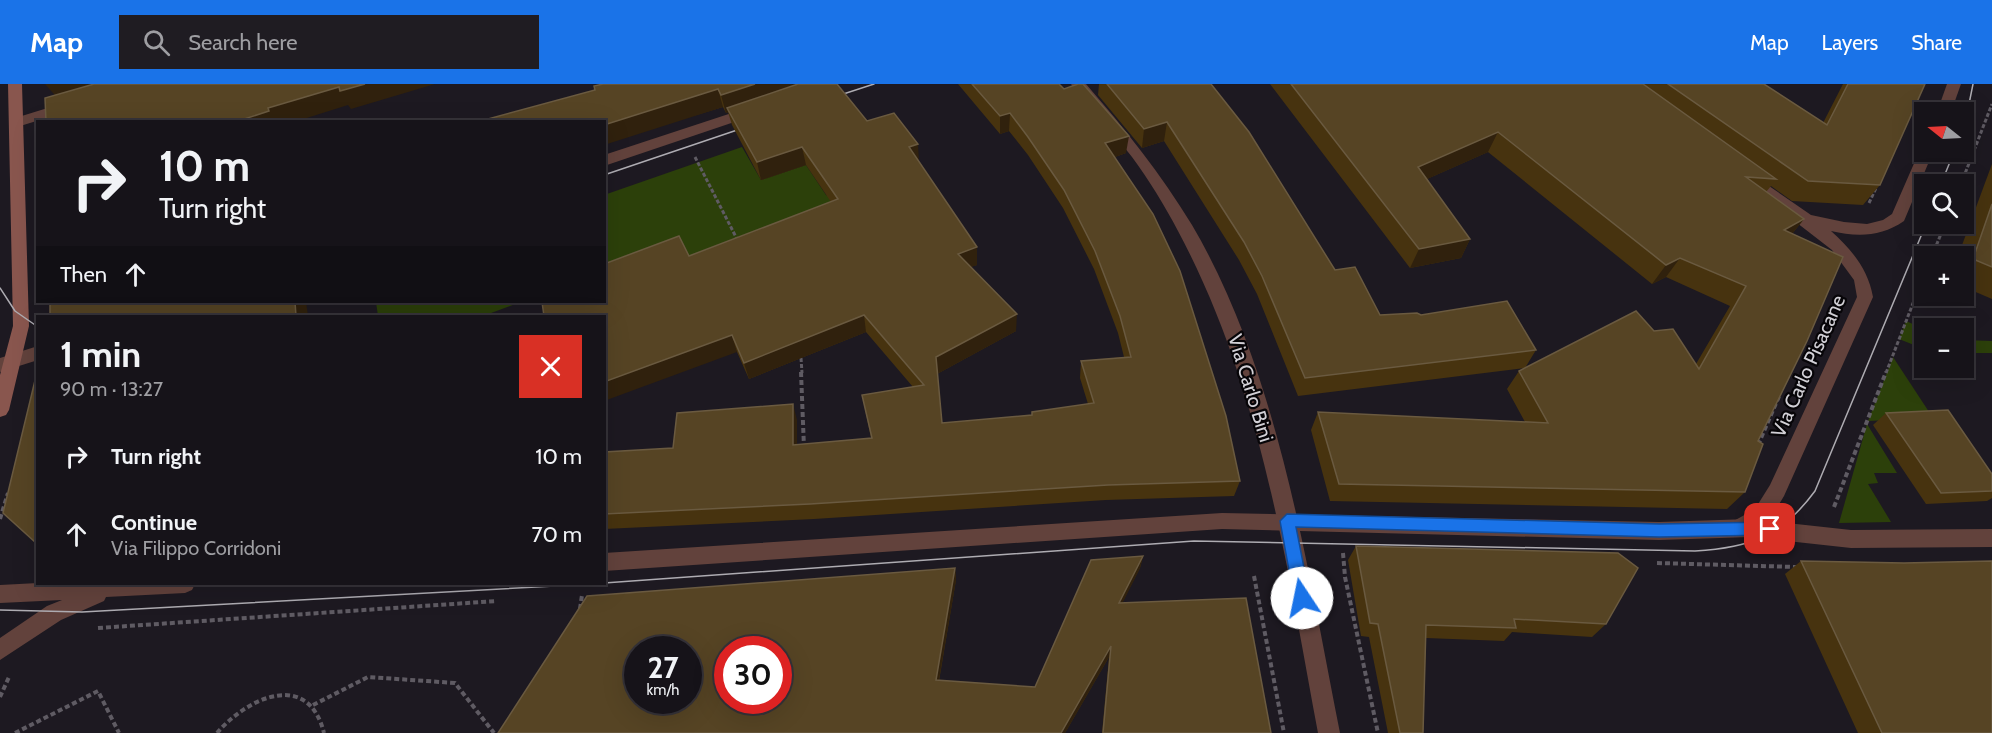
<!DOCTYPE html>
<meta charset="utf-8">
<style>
:root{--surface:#161319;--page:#1f1c22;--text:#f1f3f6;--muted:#9e9ea2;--line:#353238;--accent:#1a73e8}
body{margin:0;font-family:Cabin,sans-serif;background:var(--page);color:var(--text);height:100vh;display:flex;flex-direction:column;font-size:22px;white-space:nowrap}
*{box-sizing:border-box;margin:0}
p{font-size:20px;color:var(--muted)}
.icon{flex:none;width:33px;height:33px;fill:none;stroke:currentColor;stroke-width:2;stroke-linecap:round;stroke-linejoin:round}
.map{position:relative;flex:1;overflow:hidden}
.panel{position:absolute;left:36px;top:231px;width:570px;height:270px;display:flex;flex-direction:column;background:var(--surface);border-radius:0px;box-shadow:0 6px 24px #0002,0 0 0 2px var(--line)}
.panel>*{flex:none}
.guide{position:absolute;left:36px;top:36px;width:570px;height:183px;border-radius:0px;box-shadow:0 6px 24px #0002,0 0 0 2px var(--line);background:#161319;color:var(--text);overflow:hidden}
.needle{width:39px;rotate:288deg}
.controls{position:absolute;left:1914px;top:18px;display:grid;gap:12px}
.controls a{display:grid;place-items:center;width:60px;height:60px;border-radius:0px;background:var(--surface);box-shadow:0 6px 24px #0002,0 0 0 2px var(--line);font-size:30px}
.speed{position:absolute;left:624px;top:552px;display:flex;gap:12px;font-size:30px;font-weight:700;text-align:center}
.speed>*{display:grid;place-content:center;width:78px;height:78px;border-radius:50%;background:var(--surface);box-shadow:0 6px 24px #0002,0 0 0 2px var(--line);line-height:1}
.speed small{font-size:15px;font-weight:400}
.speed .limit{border:9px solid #d22;background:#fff;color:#111}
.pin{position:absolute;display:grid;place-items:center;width:51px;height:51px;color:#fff;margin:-26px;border-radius:12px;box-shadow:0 3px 9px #0006}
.me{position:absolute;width:66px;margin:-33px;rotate:349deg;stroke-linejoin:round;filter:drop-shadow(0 0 4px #0008)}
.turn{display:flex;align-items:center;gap:21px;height:126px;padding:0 24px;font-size:27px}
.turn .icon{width:78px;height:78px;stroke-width:2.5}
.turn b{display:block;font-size:42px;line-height:51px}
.then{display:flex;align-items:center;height:57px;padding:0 24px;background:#0003;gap:12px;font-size:22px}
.round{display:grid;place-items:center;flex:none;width:63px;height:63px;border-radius:0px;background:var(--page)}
.headline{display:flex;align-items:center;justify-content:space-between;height:102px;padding:0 24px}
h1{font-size:36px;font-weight:700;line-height:45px}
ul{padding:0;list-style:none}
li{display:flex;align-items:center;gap:18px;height:78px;padding:0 24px}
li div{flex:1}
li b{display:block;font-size:22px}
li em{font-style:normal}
header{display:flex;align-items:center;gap:36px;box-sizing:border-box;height:84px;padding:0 30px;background:var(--accent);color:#fff}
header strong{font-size:28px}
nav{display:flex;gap:33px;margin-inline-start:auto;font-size:21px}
.search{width:420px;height:54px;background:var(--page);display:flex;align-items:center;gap:15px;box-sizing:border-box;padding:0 21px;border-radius:0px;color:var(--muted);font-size:22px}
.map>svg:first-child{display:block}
.green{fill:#2c400a}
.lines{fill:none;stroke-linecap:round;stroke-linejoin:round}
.path-far1{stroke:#5f5b63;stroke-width:3;stroke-dasharray:4 2;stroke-linecap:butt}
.path{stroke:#5f5b63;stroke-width:4;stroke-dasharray:5 3;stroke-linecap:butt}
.minor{fill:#62423c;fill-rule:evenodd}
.tertiary{fill:#62423c;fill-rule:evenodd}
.secondary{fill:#89564e;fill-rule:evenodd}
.tram{stroke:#aeacb2;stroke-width:1.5}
.wall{fill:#47330f}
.shaded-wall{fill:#30210d}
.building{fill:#564424;stroke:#6a5a40;stroke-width:1.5;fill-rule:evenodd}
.route{fill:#1a73e8;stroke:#114b97;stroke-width:1.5}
.labels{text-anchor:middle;stroke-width:4.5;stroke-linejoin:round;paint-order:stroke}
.street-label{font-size:20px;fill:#d2d0d6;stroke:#070508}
</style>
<header>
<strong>Map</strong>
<div class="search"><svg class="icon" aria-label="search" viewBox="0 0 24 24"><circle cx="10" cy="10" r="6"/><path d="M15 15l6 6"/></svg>Search here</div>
<nav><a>Map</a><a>Layers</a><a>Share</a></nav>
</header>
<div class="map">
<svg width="1992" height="649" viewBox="0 0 1992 649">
<rect width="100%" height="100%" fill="#1d1921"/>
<g class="green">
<path d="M742,63L761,96L806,81L826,111L888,149L605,199L604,111Z"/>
<path d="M376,218H521L483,232H378Z"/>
<path d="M1906,237L1924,245V265L1899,255Z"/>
<path d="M1964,256L1992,257V269H1964Z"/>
<path d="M1893,273L1933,334L1868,337Z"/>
<path d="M1867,340L1897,389H1874L1878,399L1868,400L1891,438L1839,439Z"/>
</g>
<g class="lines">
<g class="path-far1">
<path d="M695,73L738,157"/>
<path d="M1961,100L1992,20"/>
<path d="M1869,119L1876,104"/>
<path d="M1932,172L1945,140"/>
<path d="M801,274L802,289"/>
<path d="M1886,289L1924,191"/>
</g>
<g class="path">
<path d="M801,288L804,364"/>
<path d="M1758,361L1780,310"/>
<path d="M1834,423L1886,288"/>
<path d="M0,435L8,409"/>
<path d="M1343,469L1345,493L1378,649"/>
<path d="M1657,479L1796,483"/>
<path d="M1254,492L1284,649"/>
<path d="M580,525L582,511"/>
<path d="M98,544L497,517"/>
<path d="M0,613L9,593"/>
<path d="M313,621L368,593L455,599L494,649"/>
<path d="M15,649L98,607L119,649"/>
<path d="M217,649C247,614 308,585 324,649"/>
</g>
<g class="minor">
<path d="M1071,0H1086C1125,45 1161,90 1192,141C1279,289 1307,483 1340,649H1318C1286,478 1261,302 1178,147C1165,122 1149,96 1132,73C1113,48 1089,26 1071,0Z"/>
<path d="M1947,0H1961L1951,28H1937Z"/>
<path d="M67,18L74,23L72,26L17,43L10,38L12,35Z"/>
<path d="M753,22L758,24L760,27L758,30L604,82V71Z"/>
<path d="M1924,63V68H1933L1904,137C1881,153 1857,153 1831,147C1852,166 1868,185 1873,213L1784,412L1769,437L1739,453L1732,450L1729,444L1732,438L1755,425L1770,401L1857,213L1854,196L1832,166L1740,95L1743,91H1753L1811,131L1844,138L1867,140L1883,136L1892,130L1919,68Z"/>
<path d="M38,262V276L0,288V274Z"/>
</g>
<g class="tertiary">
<path d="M1222,429L1659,438L1750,435L1851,446L1992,445V463L1851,464L1750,453L1659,456L1222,445L604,487V469Z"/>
<path d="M38,499V500H195L192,506L185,509L106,513L104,517L61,536L0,576V554L47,522L62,516L0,519V501Z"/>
</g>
<path class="secondary" d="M8,0H22L29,242L9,326L6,331L0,333V291L13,242Z"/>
<g class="tram">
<path d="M828,15L874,0"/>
<path d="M1964,45L1973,0"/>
<path d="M604,91L752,41"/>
<path d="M1941,100L1954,68"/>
<path d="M0,204L15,227L38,243"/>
<path d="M604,499L1194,457L1695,467C1750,464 1782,452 1815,407L1926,140"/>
<path d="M0,526L82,528L592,500"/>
</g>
</g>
<g class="wall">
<path d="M837,0L867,37L919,78L977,181L970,183L1016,247L937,290L942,339L1032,331V328L1088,320L1080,294L1081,277L1124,273L1118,249L1094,185L1063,124L1028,71L1009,47L1000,50L958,0H1059L1126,69L1115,73L1240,397L1234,412L1106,416L814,435L604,445V368L673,364L797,336V361L871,354L862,311L913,303L866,248L749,295L737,268L689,172L831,118L806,81L761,96L732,41L728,28L726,29L723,23L693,32L595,6Z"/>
<path d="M1099,0H1211L1335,186L1380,231H1421L1536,266L1525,284L1298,312L1257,210L1239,176L1164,57L1142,64L1098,11Z"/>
<path d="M1270,0H1764L1823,39L1843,0H1925L1880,101L1863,121L1792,117L1771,102L1766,108L1804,135L1792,150L1758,357L1745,408L1727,425L1330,417L1311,346L1318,328L1525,338L1507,305L1519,287L1654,247L1696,280L1730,222L1666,193L1652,200L1488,68L1427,95L1470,155L1461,174L1410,184Z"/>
<path d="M1992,80V215L1964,203V172H1958Z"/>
<path d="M1886,329L1992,390V414L1987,417L1926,420L1873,341Z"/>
<path d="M1356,462L1606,540L1592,553L1512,548L1504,557L1426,554L1423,649H1388L1369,553L1361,552L1348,476Z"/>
<path d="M1143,472L1140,484L1122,519L1271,649H1102L1109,573L1065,649H498L955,484L956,496L939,597L1035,603Z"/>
<path d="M1801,477L1992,649H1858L1785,490Z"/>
</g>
<g class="shaded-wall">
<path d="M45,0H122L61,18Z"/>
<path d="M365,0H435L351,25L348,21L294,38H235L268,24L339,3Z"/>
<path d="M755,0H816L727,24L728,28L726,29L721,11Z"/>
<path d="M718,5L723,23L604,61V41Z"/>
<path d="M1010,29L1009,47L1000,50V32Z"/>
<path d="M1167,38L1164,57L1142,64L1144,45Z"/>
<path d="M1498,48L1488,68L1409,103L1418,83Z"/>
<path d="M1129,52L1126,69L1104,77L1105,59Z"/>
<path d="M918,60L919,78L909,63Z"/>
<path d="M802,63L806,81L761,96L757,78Z"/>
<path d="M1804,135L1788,155L1784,146Z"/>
<path d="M1470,155L1461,174L1410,184L1419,165Z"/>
<path d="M977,163V181L958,188V170Z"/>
<path d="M1680,174L1666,193L1652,200L1666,181Z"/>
<path d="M295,218H306L308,232H296Z"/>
<path d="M1017,230L1016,247L937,290L936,273Z"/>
<path d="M864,231L866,248L749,295L744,279Z"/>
<path d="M732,251L737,268L604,317V298Z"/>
<path d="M793,320L797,336V377L793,361Z"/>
<path d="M1143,472L1140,484L1117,530L1119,519Z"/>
<path d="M955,484L956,496L937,607L936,596Z"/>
<path d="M1111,562L1109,573L1065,649H1061Z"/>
</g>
<g class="building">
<path d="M94,0H365L340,7L339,3L268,24L269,27L235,38H46L45,14Z"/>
<path d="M603,0H755L721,11L718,5L604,41V38H477L595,6L594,2Z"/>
<path d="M798,0H837L867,37L894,29L918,60L909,63L977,163L958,170L1017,230L936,273L942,339L1032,331V328L1094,319L1081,277L1131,273L1120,232L1095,167L1064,106L1028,53L1010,29L1000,32L972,0H1059L1064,5L1078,0H1083L1129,52L1105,59L1153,130L1180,187L1226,332L1240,397L1108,401L810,420L604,430V368L673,364L677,329L793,320V361L872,354L862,311L924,301L864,231L744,279L732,251L604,298V232H544L542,218H604V180L679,152L689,172L838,115L802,63L757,78L727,24Z"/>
<path d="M1107,0H1211L1249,48L1335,186L1355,183L1380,231L1417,229L1421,231L1507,217L1536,266L1305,294L1262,192L1244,158L1167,38L1144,45Z"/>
<path d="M1291,0H1643L1776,95L1746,93L1804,135L1784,146L1843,173L1807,257L1758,357L1763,360L1745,408L1339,400L1318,328L1548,339L1519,287L1636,227L1654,247L1673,245L1699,285L1746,202L1680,174L1666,181L1498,48L1418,83L1470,155L1419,165Z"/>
<path d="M1668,0H1764L1827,41L1848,0H1925L1880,101L1808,97Z"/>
<path d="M1992,120V183L1973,175Z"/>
<path d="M50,218H295L296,232H50Z"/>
<path d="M38,284V458H35L3,429Z"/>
<path d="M1948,326L1992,390V407L1941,409L1886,329Z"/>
<path d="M1356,462L1618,469L1638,484L1606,540L1514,535L1516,544L1426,541L1423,649H1400L1378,540L1370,539Z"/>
<path d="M1143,472L1119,519L1246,514L1271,649H1103L1111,562L1061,649H498L587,512L955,484L936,596L1035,603L1091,476ZM638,566H688V616H638ZM728,566H778V616H728Z"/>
<path d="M1801,477L1904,479L1992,477V649H1882Z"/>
</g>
<path class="route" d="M1287,430L1659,440L1770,438L1777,445L1770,451L1659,453L1296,443L1310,514L1308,519L1302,522L1297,519L1294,514L1280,437Z"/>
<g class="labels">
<g class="street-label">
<text transform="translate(1808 282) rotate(-66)" y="7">Via Carlo Pisacane</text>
<text transform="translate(1251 304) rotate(73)" y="7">Via Carlo Bini</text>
</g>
</g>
</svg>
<div class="controls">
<a><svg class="needle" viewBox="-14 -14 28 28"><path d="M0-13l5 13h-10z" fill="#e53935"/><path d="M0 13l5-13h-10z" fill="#9e9ea2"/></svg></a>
<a><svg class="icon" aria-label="search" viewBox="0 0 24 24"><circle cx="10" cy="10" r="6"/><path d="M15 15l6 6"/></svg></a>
<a>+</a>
<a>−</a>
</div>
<div class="speed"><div>27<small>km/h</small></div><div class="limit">30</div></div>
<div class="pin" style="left:1770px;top:445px;background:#d93025"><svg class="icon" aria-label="arrive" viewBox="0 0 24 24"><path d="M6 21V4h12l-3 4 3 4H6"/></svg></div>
<svg class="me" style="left:1302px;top:514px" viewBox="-20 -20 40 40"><circle r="19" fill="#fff"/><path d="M0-13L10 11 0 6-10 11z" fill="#1a73e8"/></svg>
<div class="guide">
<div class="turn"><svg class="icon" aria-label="right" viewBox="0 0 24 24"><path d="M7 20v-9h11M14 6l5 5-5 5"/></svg><div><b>10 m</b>Turn right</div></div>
<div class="then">Then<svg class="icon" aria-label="ahead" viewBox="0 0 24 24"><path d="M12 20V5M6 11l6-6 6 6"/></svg></div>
</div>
<section class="panel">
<div class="headline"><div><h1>1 min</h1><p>90 m · 13:27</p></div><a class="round" style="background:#d93025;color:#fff"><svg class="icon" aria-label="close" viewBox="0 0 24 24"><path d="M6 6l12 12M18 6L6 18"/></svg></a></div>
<ul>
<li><svg class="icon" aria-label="right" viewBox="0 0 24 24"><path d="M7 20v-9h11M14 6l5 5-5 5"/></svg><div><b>Turn right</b></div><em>10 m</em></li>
<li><svg class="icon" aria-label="ahead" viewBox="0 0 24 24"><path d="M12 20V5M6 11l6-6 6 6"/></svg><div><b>Continue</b><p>Via Filippo Corridoni</p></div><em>70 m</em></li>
</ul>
</section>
</div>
